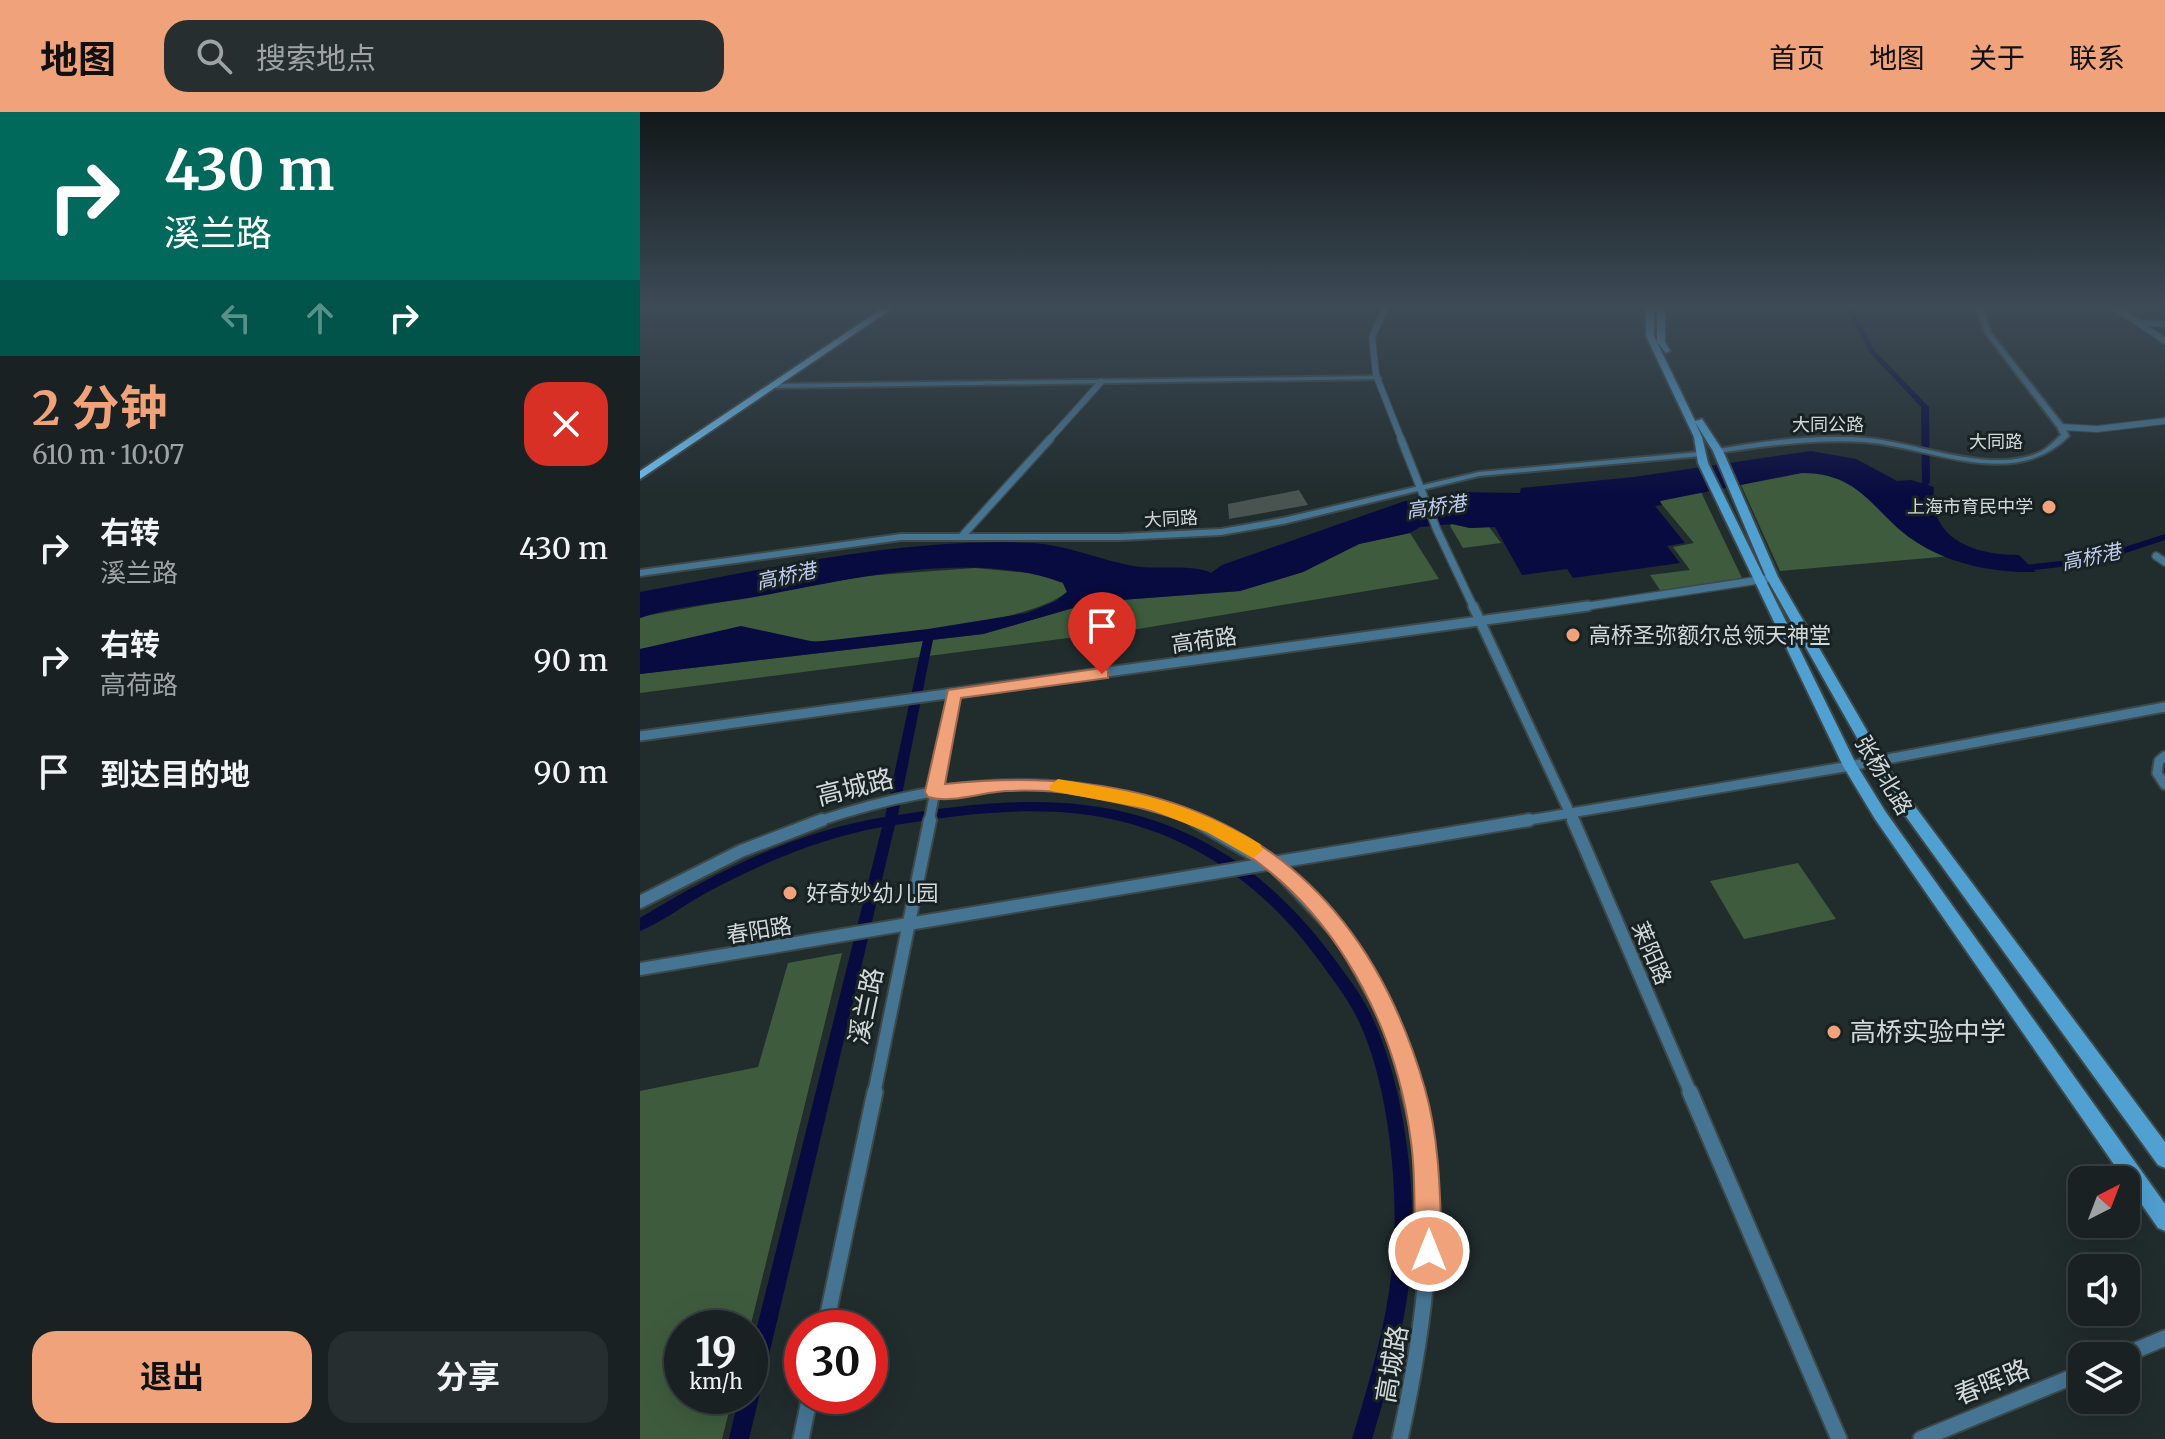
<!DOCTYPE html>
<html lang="zh">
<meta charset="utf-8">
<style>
:root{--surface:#192122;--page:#262e2f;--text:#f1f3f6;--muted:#9fa3a5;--line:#373e40;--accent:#f0a27a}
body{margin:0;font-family:Merriweather,"Noto Sans SC",serif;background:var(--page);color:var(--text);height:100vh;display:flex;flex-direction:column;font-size:30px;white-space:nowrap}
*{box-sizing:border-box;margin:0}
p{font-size:26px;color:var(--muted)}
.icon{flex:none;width:44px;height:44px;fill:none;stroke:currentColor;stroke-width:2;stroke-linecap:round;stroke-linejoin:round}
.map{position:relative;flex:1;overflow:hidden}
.drawer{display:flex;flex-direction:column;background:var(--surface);width:640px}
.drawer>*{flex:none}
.banner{background:#00695c;color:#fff;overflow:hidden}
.needle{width:52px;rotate:42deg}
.buttons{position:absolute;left:1428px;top:1054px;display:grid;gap:16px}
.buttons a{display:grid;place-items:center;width:72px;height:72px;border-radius:16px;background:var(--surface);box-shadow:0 8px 32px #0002,0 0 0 2px var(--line);font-size:40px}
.speed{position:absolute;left:24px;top:1198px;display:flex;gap:16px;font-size:40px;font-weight:700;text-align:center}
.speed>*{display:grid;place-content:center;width:104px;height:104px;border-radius:50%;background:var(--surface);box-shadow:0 8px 32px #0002,0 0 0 2px var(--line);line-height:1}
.speed small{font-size:20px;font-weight:400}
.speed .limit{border:12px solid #d22;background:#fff;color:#111}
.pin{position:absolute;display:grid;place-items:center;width:68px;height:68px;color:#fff;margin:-82px -34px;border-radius:50% 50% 50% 0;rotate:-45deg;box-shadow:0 0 8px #0007}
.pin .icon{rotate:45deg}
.me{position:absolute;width:88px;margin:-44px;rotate:0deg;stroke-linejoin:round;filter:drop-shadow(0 0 6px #0008)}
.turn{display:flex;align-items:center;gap:28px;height:168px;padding:0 32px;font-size:36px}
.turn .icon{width:104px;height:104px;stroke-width:2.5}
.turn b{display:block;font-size:56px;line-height:68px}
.lanes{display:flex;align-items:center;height:76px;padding:0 32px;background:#0003;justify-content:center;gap:40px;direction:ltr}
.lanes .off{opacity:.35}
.round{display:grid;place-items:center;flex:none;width:84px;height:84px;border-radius:24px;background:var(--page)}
.headline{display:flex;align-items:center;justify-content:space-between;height:136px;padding:0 32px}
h1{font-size:48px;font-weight:700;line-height:60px;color:var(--accent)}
.action{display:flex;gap:16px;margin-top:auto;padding:16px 32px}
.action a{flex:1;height:92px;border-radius:24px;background:var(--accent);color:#111;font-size:32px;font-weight:700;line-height:92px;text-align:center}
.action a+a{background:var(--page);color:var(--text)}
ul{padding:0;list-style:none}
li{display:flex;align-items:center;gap:24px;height:112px;padding:0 32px}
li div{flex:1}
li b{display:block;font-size:30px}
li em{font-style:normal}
header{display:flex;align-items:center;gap:48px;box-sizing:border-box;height:112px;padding:0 40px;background:var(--accent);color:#111}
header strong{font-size:38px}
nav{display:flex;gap:44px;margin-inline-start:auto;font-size:28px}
.search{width:560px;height:72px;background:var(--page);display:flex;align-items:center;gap:20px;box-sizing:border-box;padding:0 28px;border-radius:24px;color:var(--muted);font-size:30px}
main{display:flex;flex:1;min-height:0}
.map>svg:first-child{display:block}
.green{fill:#3e5c3d}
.water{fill:#080b40}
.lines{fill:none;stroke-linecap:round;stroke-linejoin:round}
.canal{fill:#080b40;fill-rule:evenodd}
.building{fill:#495451}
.minor-far4-casing{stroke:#3d4849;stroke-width:8}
.minor-far3-casing{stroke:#3d4849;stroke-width:10}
.minor-far2-casing{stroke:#3d4849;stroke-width:13}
.minor-far1-casing{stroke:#3d4849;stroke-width:16}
.minor-casing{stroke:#3d4849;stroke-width:19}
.tertiary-casing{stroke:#3d4849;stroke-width:4}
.secondary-casing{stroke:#3d4849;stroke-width:4}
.primary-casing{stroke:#3d4849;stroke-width:4}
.minor-far4{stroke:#467594;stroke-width:6}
.minor-far3{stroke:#467594;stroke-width:7}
.minor-far2{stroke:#467594;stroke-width:9}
.minor-far1{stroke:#467594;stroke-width:12}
.minor{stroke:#467594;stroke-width:15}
.tertiary{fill:#467594;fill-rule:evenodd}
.secondary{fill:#50a0d2;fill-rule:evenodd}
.primary{fill:#6fbff2;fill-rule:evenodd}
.route{fill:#f0a27a;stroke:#9c694f;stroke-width:2}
.slow{fill:#f59e0b}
.poi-dot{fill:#f0a27a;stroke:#182223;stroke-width:3}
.labels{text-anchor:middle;stroke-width:6;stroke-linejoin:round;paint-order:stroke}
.far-street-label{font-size:18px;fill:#d2d9da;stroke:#182223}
.far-poi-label{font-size:18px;fill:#d2d9da;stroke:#182223;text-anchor:end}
.far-water-label{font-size:20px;font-style:italic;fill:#c0ccf0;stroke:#182223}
.poi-label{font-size:22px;fill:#d2d9da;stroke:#182223;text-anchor:start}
.street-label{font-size:22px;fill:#d2d9da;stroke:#182223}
.near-street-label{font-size:26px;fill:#d2d9da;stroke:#182223}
.near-poi-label{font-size:26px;fill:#d2d9da;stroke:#182223;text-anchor:start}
</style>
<header>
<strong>地图</strong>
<div class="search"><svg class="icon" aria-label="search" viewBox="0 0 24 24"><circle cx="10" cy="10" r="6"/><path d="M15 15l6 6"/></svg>搜索地点</div>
<nav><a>首页</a><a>地图</a><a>关于</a><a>联系</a></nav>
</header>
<main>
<section class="drawer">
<div class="banner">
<div class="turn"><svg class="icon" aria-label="right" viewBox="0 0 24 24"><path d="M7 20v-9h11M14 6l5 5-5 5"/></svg><div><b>430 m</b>溪兰路</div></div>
<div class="lanes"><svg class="icon off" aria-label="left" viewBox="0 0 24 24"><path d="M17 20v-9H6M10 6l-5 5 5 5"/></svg><svg class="icon off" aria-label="ahead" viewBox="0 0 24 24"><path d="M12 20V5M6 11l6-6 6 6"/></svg><svg class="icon" aria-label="right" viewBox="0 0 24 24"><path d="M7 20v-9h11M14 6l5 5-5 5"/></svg></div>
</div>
<div class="headline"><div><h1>2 分钟</h1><p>610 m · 10:07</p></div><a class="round" style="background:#d93025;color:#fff"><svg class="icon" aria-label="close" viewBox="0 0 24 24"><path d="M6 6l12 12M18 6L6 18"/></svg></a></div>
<ul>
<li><svg class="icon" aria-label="right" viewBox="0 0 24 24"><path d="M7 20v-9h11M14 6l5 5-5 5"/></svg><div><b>右转</b><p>溪兰路</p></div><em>430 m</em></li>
<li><svg class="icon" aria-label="right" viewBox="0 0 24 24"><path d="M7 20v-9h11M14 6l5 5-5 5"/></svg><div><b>右转</b><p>高荷路</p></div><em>90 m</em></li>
<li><svg class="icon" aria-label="arrive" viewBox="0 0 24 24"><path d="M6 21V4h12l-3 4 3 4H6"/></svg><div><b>到达目的地</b></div><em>90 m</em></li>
</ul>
<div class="action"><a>退出</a><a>分享</a></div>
</section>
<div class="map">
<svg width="1525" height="1327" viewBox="0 0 1525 1327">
<rect width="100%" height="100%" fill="#212c2d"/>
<g class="green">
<path d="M1141,353L1219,368L1311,444L1140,459L1097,364Z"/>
<path d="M1061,380L1103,468L1022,481L1010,463L1050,458L1033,435L1054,431L1019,389Z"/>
<path d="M812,412L830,416L849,415L861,431L823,436L810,414Z"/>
<path d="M770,421L799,467L498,517L0,581V562L343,522L454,490L600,479L663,460L719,432Z"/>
<path d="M335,456L399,462L423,471L427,480C388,512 230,528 177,529C163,530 148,523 134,524C90,526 44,531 0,537V506L5,504L225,464Z"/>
<path d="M1158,751L1196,807L1104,827L1070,769Z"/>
<path d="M202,841L110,1216H42V1284H93L82,1327H0V979L118,955L148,851Z"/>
</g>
<path class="water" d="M1171,339L1216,347L1257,369L1271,368L1294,375C1288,428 1335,443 1379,443L1396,460C1357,461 1314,453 1281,433C1234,406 1226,361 1162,361L1020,389L1022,393L1015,394L1045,431L1027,434L1040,451L933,466L927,457L882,463L855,415L830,416L812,412L780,415L770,421L719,432L663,460L600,479L454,490L343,522L0,562V537L101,514L175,530L288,517L387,501L416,489L427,480L423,471C329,436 205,469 109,486C74,492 33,494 0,506V480C130,457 260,425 392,431C427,433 460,448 493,454C516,458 554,452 571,461L582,453L765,389L802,387L818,380L880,381L881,376L994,365Z"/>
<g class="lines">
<g class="canal">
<path d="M1206,196H1212L1235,239L1289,295L1290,370L1278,387L1271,385L1282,370L1281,295L1230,241Z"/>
<path d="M1525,422V428L1455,451L1376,460L1371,457L1376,454L1454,445Z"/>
<path d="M289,520L294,523L258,703C339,690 423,681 503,705C588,730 651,785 701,856C713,872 725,889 733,907C765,976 777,1081 771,1156C765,1215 749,1271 732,1327H712C729,1271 746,1215 752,1156C760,1086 750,977 720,912C712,894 700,877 688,861C642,794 580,740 501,715C422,689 336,700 255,713L109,1327H89L99,1284H110V1243L242,715C180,726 120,752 64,782C43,794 22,810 0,819V806C75,760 157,719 245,705L284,523Z"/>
</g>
</g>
<path class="building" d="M659,378L668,393L589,407L588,392Z"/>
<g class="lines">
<defs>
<g id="minor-far4">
<path d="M745,196L732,225L736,263L762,329"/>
<path d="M1476,196L1525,229"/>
<path d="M1500,211L1525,212"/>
<path d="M1421,315L1457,317L1525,309"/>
<path d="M408,329L461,270"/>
</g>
<g id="minor-far3">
<path d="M761,327L797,418L834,496"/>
<path d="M323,423L410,327"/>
<path d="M1516,444L1525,450"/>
<path d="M935,496L1126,467"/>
</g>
<g id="minor-far2">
<path d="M833,494L934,710"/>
<path d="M0,624L948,494"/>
<path d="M1525,644L1519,649L1517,661L1525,673"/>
<path d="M176,710C258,682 345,665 431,675C469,679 508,694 545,703L557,710"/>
<path d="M289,710L314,582"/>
<path d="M877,710L1210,654L1525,595"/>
</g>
<g id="minor-far1">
<path d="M554,708L635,755L702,826L750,913L770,982"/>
<path d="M933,708L1051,982"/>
<path d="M0,790L101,739L182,708"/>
<path d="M0,857L889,708"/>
<path d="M234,982L290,708"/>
</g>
<g id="minor">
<path d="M1050,980L1199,1327"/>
<path d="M185,1216L235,980"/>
<path d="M1482,1244L1525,1226"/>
<path d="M161,1327L170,1284"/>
<path d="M760,1327C785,1212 803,1096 769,980"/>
<path d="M1281,1327L1442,1261"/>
</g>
<g id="tertiary">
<path d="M1337,196H1343L1351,221L1425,315L1429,324C1373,380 1291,335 1224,330C1175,327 1126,334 1078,341L1074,339L1078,337C1126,329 1176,322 1226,326C1278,330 1352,364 1402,339C1409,335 1415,328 1421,323L1417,315L1345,221Z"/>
<path d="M738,264L741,266L740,267L133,276L129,274L133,272Z"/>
<path d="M1059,340L1063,342L1062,344L839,364L643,412L581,423L480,428H261L0,464V458L261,422H480L581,417L643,406L839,360Z"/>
</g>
<g id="secondary">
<path d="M1006,196H1014V224L1055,309L1062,307L1083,339L1138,465L1256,669L1525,1030V1056L1518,1053L1246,677L1126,465L1073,339L1055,310L1062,325L1068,351L1216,652L1245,699L1525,1092V1119L1518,1116L1235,707L1203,654L1058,351L1054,325L1006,224Z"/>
<path d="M1017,196H1025V230L1030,239L1026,241L1017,230Z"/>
</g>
<path id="primary" d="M243,196H253L0,367V359Z"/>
</defs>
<use href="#minor-far4" class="minor-far4-casing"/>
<use href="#minor-far3" class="minor-far3-casing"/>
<use href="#minor-far2" class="minor-far2-casing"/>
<use href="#minor-far1" class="minor-far1-casing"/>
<use href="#minor" class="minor-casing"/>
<use href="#tertiary" class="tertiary-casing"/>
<use href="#secondary" class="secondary-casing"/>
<use href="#primary" class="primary-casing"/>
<use href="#minor-far4" class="minor-far4"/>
<use href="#minor-far3" class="minor-far3"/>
<use href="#minor-far2" class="minor-far2"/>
<use href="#minor-far1" class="minor-far1"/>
<use href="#minor" class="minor"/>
<use href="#tertiary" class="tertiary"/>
<use href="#secondary" class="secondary"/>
<use href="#primary" class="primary"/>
</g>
<linearGradient id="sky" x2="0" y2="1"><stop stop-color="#121819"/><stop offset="0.51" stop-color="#3d4b57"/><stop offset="1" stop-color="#3d4b57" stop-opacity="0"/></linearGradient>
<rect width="1525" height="382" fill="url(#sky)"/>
<path class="route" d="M462,556L468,558V566L321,586L305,672C543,647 717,739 785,977C800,1029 800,1085 802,1139L798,1148L789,1152L779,1148L775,1139C774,1103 776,1065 771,1030C755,903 684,776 566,719C526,700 482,691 439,683C416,679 389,678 366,679C342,680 311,692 288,685L285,680L308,578Z"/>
<path class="slow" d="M418,667C499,681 548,689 620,732L623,738L613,746L567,720L509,697L411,679L409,674Z"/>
<g class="poi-dot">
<circle cx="1409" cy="395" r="8"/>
<circle cx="933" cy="523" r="8"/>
<circle cx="150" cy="781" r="8"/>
<circle cx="1194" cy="920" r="8"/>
</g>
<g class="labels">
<g class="far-street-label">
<text x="1188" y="319">大同公路</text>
<text x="1356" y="336">大同路</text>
<text transform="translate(531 407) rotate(-3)" y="6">大同路</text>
</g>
<g class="far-poi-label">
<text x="1393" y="401">上海市育民中学</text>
</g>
<g class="far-water-label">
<text transform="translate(796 395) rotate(-8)" y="7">高桥港</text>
<text transform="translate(1451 445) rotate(-12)" y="7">高桥港</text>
<text transform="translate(146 464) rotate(-12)" y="7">高桥港</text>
</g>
<g class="poi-label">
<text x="949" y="531">高桥圣弥额尔总领天神堂</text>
<text x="166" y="789">好奇妙幼儿园</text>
</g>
<g class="street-label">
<text transform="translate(564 528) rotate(-8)" y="8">高荷路</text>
<text transform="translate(1244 663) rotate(59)" y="8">张杨北路</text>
<text transform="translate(119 818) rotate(-9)" y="8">春阳路</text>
<text transform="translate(1012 841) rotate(67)" y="8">莱阳路</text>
</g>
<g class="near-street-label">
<text transform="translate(215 675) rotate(-14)" y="9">高城路</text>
<text transform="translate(226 894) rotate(-78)" y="9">溪兰路</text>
<text transform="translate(752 1252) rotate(-80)" y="9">高城路</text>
<text transform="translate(1352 1270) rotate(-22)" y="9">春晖路</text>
</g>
<g class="near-poi-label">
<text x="1210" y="929">高桥实验中学</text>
</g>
</g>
</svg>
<div class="buttons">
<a><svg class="needle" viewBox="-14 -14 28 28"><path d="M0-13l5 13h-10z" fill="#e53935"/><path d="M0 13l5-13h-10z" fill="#9fa3a5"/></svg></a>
<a><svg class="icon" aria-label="sound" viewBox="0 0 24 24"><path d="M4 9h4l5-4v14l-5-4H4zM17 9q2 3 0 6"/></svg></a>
<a><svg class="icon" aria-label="layers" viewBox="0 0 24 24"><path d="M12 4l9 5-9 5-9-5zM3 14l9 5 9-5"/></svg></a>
</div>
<div class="speed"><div>19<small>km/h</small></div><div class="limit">30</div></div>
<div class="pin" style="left:462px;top:562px;background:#d93025"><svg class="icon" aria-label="arrive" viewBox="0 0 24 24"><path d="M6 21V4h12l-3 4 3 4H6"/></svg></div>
<svg class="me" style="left:789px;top:1139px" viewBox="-20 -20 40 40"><circle r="17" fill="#f0a27a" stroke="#fff" stroke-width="3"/><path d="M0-11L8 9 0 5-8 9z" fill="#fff"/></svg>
</div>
</main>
